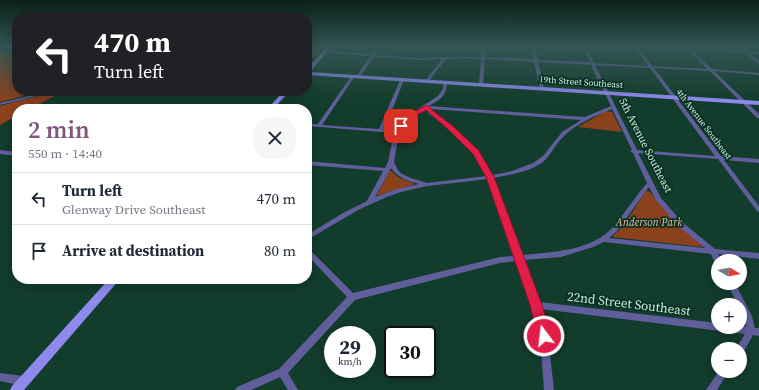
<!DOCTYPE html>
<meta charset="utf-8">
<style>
:root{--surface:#fff;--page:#f6f6f7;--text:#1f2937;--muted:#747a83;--line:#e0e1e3;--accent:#80577b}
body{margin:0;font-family:"Source Serif 4",serif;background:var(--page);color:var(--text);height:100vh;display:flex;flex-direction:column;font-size:15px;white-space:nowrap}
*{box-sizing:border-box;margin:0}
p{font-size:13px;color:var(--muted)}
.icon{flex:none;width:22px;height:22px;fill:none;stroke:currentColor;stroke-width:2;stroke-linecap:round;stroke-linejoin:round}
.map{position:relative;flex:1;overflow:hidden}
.panel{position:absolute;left:12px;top:104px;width:300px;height:180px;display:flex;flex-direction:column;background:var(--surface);border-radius:16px;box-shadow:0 2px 10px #0003}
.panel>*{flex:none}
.banner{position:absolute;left:12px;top:12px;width:300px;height:84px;border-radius:16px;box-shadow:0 2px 10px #0003;background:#202124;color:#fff;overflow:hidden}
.needle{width:26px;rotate:100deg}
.buttons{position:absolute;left:711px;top:254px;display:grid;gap:8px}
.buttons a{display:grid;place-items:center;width:36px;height:36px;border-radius:50%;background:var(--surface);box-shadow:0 2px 10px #0003;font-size:20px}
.speed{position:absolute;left:324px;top:326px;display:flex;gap:8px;font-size:20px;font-weight:700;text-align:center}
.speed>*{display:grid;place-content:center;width:52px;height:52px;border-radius:50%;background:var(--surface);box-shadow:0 2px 10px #0003;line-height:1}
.speed small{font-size:10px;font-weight:400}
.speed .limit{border:2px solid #111;border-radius:6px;background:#fff;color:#111}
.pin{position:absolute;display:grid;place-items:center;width:34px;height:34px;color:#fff;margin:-17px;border-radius:8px;box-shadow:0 2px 6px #0006}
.me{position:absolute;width:44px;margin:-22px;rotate:345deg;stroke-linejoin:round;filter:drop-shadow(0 0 3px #0008)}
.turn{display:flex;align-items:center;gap:14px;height:84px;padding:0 16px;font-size:18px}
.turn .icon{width:52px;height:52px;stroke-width:2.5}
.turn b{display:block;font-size:28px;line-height:34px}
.round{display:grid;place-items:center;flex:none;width:42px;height:42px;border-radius:16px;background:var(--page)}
.headline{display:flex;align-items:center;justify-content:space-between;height:68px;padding:0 16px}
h1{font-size:24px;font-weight:600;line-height:30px;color:var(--accent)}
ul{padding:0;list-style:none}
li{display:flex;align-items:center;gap:12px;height:52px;padding:0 16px;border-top:1px solid var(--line)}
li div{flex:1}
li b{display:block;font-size:15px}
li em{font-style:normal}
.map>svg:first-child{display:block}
.green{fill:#8c411d}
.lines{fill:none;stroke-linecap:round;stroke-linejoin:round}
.minor{fill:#605e9b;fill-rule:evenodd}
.major{fill:#8e89ed;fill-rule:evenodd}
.route{fill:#e11d48;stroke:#92132f}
.labels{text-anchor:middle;stroke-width:3.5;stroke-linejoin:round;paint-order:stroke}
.far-street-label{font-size:9px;fill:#d3e9de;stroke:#053121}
.street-label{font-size:11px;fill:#d3e9de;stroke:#053121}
.park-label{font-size:11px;font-style:italic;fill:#f0b8a0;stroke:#053121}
.near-street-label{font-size:13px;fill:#d3e9de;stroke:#053121}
</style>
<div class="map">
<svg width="759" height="390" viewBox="0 0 759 390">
<rect width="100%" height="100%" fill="#123c2b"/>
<g class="green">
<path d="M307,46H325L307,64Z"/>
<path d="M0,52L17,53V91H43L0,102Z"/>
<path d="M64,91L30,109H17V116L0,125V106L21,100Z"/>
<path d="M606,111L612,112L622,132L578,127Z"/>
<path d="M390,170L398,177L415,184L376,196Z"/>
<path d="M646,191L650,192L673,219L703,247L612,237L624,225Z"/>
</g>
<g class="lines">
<g class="minor">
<path d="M0,46H2L0,48Z"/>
<path d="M377,46H380L375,55L421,58L444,57L446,56L448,57H481L482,46H486L485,57L534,59L531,46H535L538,60L590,62L583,46H586L594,63L648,66L634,46H637L652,66L707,69L685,46L742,51L737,46H741L746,51L759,52V54L749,53L759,61V64L745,53L691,49L712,69L759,73V75L714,71L759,114V118H757L710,71L654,68L721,156L759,159V163L724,160L759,206V212L757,211L718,159L638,153L661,198L682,222L715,249L759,253V259L718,254L722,261H718V264L715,263L711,254L604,242L593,247L561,257L524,260L539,302L718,323V327H740V326L746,327L744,316L740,308V305H738L727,283H735L752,316L755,328H759V336L753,335L743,353L740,354V349H736L745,334L541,309L548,336L554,390H544L540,336L532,305L517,261L500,263L355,300L288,373L298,390H288L280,377L251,390H235L237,387L279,369L347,297L307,255V248L309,249L353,293L500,257L515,256L488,179L427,186L401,192L387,197L360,209L307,240V235L343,213L367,201L383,171L307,165V161L385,168L388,162L394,133L307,126V124H318L352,75L355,76L322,125L379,129L400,80L402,79L404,80L384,130H396L399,125L410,114L438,96L443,89V83L445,82L447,83C447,96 439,100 429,106L585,117L611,106L591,65L538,62L544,89L542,90L540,89L534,62L485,59L483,85L481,86L479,85L481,59L469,58L446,59L428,82H427L425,81L442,59L421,60L374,57L359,78H358L356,77L370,56L325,53L323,52L325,51L372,54ZM595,65L650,68L715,156L637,150ZM426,108L428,113L451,130L474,154L487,176L427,183L411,178L402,174L398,170L394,162L399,132L403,127L414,116ZM430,109L581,120L562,132L543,156L533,163L512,171L492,175L478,152L455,128L432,111ZM612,109L632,150L630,151L633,153L647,183C635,197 625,213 613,227C592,251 552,252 522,255L493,178C510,175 529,172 543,162C551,155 555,145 562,138C575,124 595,116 612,109ZM391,168C398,178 408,181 419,184L397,189L375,197ZM649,187L656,200L678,226L705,248L609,238L617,231Z"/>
<path d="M50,91H57L0,105V103Z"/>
<path d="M0,150L17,152V156L0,154Z"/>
<path d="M719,371H729L717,390H706Z"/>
<path d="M0,373L24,376L27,378L29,381L27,384L24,386L0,381Z"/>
</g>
<g class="major">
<path d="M327,46H332L310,72L759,101V105L307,75V69Z"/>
<path d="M284,91H290L273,109H267Z"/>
<path d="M109,279H120L24,390H10L12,386Z"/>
</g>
</g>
<linearGradient id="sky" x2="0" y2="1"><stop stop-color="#0a2118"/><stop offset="0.46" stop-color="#335655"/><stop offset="1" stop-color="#335655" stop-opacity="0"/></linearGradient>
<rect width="759" height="101" fill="url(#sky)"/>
<path class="route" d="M425,106H429L432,110L455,128L479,151L494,177L542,305L551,336L549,340L544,342L540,340L538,336L530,305L486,177L473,154L450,131L426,110L414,117L404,127L397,126L409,114Z"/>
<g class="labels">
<g class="far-street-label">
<text transform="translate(581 82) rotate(4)" y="3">19th Street Southeast</text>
<text transform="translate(704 124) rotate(53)" y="3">4th Avenue Southeast</text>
</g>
<g class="street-label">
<text transform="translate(646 145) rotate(63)" y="4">5th Avenue Southeast</text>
</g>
<g class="park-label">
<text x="649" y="226">Anderson Park</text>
</g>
<g class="near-street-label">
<text transform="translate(629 303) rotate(7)" y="5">22nd Street Southeast</text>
</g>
</g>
</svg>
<div class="buttons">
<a><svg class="needle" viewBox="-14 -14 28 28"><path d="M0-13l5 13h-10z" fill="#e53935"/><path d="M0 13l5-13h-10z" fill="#747a83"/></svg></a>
<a>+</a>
<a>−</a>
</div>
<div class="speed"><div>29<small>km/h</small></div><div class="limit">30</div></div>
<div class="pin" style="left:401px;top:126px;background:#d93025"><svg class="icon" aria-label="arrive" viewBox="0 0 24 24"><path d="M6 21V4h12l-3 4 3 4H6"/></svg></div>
<svg class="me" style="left:544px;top:336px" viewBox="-20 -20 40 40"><circle r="17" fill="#e11d48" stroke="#fff" stroke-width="3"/><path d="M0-11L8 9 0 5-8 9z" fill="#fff"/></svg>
<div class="banner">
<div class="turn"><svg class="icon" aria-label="left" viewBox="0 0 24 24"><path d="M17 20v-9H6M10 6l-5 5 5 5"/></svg><div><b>470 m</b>Turn left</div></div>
</div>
<section class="panel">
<div class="headline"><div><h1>2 min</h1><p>550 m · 14:40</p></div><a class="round"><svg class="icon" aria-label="close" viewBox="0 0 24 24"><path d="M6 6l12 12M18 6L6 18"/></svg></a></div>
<ul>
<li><svg class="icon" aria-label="left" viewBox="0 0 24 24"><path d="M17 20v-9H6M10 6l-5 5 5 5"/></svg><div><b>Turn left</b><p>Glenway Drive Southeast</p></div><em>470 m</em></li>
<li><svg class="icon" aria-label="arrive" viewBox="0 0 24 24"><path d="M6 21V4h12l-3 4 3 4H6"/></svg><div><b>Arrive at destination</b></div><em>80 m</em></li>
</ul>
</section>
</div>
